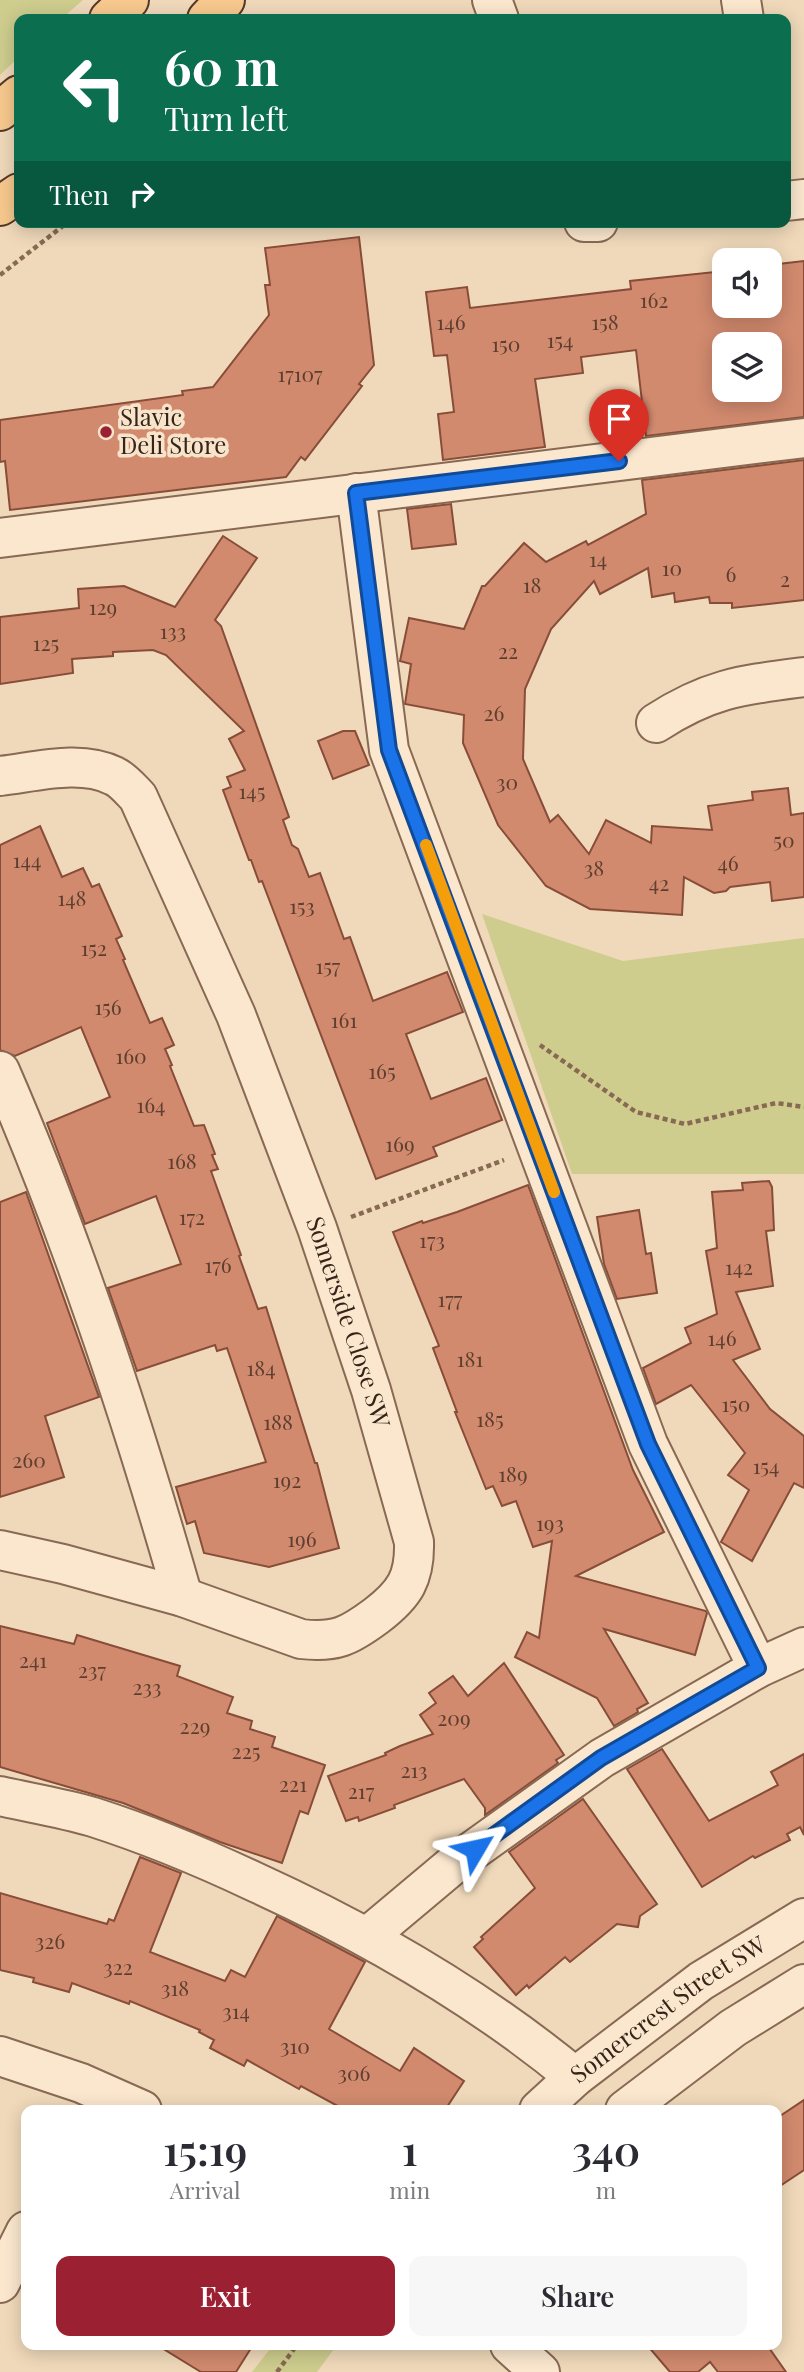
<!DOCTYPE html>
<style>
:root{--surface:#fff;--page:#f7f7f7;--text:#2b2b33;--muted:#7c7c81;--accent:#9a2032}
body{margin:0;font-family:"Playfair Display",serif;background:var(--page);color:var(--text);height:100vh;display:flex;flex-direction:column;font-size:26px;white-space:nowrap}
*{box-sizing:border-box;margin:0}
p{font-size:23px;color:var(--muted)}
.icon{flex:none;width:38px;height:38px;fill:none;stroke:currentColor;stroke-width:2;stroke-linecap:round;stroke-linejoin:round}
.map{position:relative;flex:1;overflow:hidden}
.sheet{position:absolute;left:21px;top:2105px;width:761px;height:245px;display:flex;flex-direction:column;background:var(--surface);border-radius:14px;box-shadow:0 4px 18px #0003}
.sheet>*{flex:none}
.top-card{position:absolute;left:14px;top:14px;width:777px;height:214px;border-radius:14px;box-shadow:0 4px 18px #0003;background:#0b6e4f;color:#fff;overflow:hidden}
.buttons{position:absolute;left:712px;top:248px;display:grid;gap:14px}
.buttons a{display:grid;place-items:center;width:70px;height:70px;border-radius:14px;background:var(--surface);box-shadow:0 4px 18px #0003;font-size:35px}
.pin{position:absolute;display:grid;place-items:center;width:60px;height:60px;color:#fff;margin:-72px -30px;border-radius:50% 50% 50% 0;rotate:-45deg;box-shadow:0 0 7px #0007}
.pin .icon{rotate:45deg}
.me{position:absolute;width:77px;margin:-38px;rotate:54deg;stroke-linejoin:round;filter:drop-shadow(0 0 5px #0008)}
.turn{display:flex;align-items:center;gap:24px;height:147px;padding:0 35px;font-size:32px}
.turn .icon{width:91px;height:91px;stroke-width:2.5}
.turn b{display:block;font-size:49px;line-height:60px}
.then{display:flex;align-items:center;height:66px;padding:0 35px;background:#0003;gap:14px;font-size:26px}
.eta{display:flex;justify-content:space-evenly;align-items:center;height:119px;text-align:center}
.eta b{font-size:42px;font-weight:600;line-height:49px}
.button{display:flex;gap:14px;margin-top:auto;padding:14px 35px}
.button a{flex:1;height:80px;border-radius:14px;background:var(--accent);color:#fff;font-size:28px;font-weight:600;line-height:80px;text-align:center}
.button a+a{background:var(--page);color:var(--text)}
.map>svg:first-child{display:block}
.green{fill:#cecd8e}
.building{fill:#d18a6e;stroke:#884d38;stroke-width:2;fill-rule:evenodd}
.lines{fill:none;stroke-linecap:round;stroke-linejoin:round}
.minor-casing{stroke:#886954;stroke-width:42}
.major-casing{stroke:#553829;stroke-width:42}
.path{stroke:#886954;stroke-width:4.5;stroke-dasharray:5 3.5;stroke-linecap:butt}
.minor{stroke:#fbe7ce;stroke-width:38}
.major{stroke:#f7c98e;stroke-width:38}
.route-casing{stroke:#114b97;stroke-width:18}
.route{stroke:#1a73e8;stroke-width:12}
.slow{stroke:#f59e0b;stroke-width:12}
.poi-dot{fill:#9a2032;stroke:#f7e4ca;stroke-width:2.5}
.labels{text-anchor:middle;stroke-width:7;stroke-linejoin:round;paint-order:stroke}
.number-label{font-size:21px;fill:#5d3e2f}
.poi-label{font-size:24px;fill:#36241a;stroke:#f7e4ca;text-anchor:start}
.street-label{font-size:24px;fill:#36241a;stroke:#f7e4ca}
</style>
<div class="map">
<svg width="804" height="2372" viewBox="0 0 804 2372">
<rect width="100%" height="100%" fill="#f0d9ba"/>
<g class="green">
<path d="M0,0H83L61,19H19V57L0,75Z"/>
<path d="M482,914L623,961L804,938V1174H572Z"/>
<path d="M273,2345H337L317,2372H252Z"/>
</g>
<g class="building">
<path d="M359,237L374,365L359,384L362,386L305,460L301,457L286,477L10,510L5,461L0,462V420L183,395L182,391L213,387L269,315L265,285H270L265,248Z"/>
<path d="M804,261V417L646,436L636,350L581,357L583,373L535,379L545,447L443,460L438,414L454,412L447,355L434,356L426,292L467,287L470,308L631,289L630,281L724,271V306H770V265ZM724,345H770V390H724Z"/>
<path d="M804,460V600L732,608V603H710L709,597L675,602L674,593L652,597L648,568L600,594L594,581L551,629L525,689L523,759L550,822L558,815L589,854L606,820L651,843L652,826L712,830L708,806L753,800L752,792L788,788L791,815L804,813V897L772,901L770,882L730,887L726,891L714,893L684,877L682,915L590,909L546,886L498,825L463,743L464,715L405,704L411,664L400,661L409,618L464,629L482,586H485L524,543L546,562L586,541L588,545L646,514L642,480Z"/>
<path d="M451,504L456,544L412,549L407,509Z"/>
<path d="M223,536L257,558L215,620L221,626L289,817L283,820L292,845L298,849L309,877L320,873L344,939L350,937L373,1001L447,972L463,1012L406,1034L431,1099L486,1078L502,1120L433,1147L437,1156L376,1179L262,881L259,882L251,860H249L223,790L231,787L227,777L245,770L229,739L244,731L166,655L153,650L113,652V656L72,659L73,673L0,684V617L79,608L78,589L124,586L175,607Z"/>
<path d="M343,731H355L369,765L333,779L318,741Z"/>
<path d="M40,826L62,877L83,868L92,887L99,884L122,936L116,939L125,959L123,960L150,1023L162,1018L174,1045L165,1049L172,1065L170,1066L194,1126L204,1125L215,1154L212,1155L218,1169L211,1171L241,1255L239,1256L258,1309L266,1307L315,1463H317L339,1548L269,1567L204,1553L195,1521L187,1524L176,1487L266,1462L227,1348L217,1351L215,1345L137,1371L108,1288L181,1264L156,1196L85,1224L47,1123L110,1097L81,1027L15,1056L0,1050V845Z"/>
<path d="M769,1181L772,1187L774,1230L766,1231L773,1286L736,1292L760,1349L733,1360L770,1409L804,1436V1488L794,1483L752,1561L721,1542L749,1490L728,1475L745,1453L691,1385L656,1404L643,1368L691,1343L685,1328L717,1314L706,1251L717,1248L712,1192L743,1190L742,1183Z"/>
<path d="M528,1185L633,1470L664,1532L576,1576L706,1611L707,1613L695,1655L604,1629L648,1703L637,1709L638,1712L614,1726L597,1698L515,1657L527,1632L539,1638L552,1541L533,1547L516,1501L502,1506L493,1486L486,1489L455,1412H457L433,1348L439,1346L393,1232L422,1221L423,1223L457,1212Z"/>
<path d="M26,1192L99,1397L45,1416L64,1477L0,1497V1202Z"/>
<path d="M639,1210L646,1254L651,1253L657,1293L617,1299L604,1264L597,1217Z"/>
<path d="M0,1626L74,1644L77,1635L180,1666L177,1676L233,1697L227,1713L252,1721L250,1729L275,1737L272,1747L325,1765L308,1814L300,1811L282,1863L220,1842L123,1803L0,1767Z"/>
<path d="M504,1663L564,1755L556,1760L558,1763L485,1815V1808L464,1779L394,1805L395,1808L359,1821L358,1817L346,1821L328,1776L386,1755L385,1753L400,1746L433,1734L420,1715L436,1703L429,1693L453,1676L468,1696Z"/>
<path d="M662,1749L709,1821L778,1785L771,1772L804,1754V1835L800,1827L787,1834L790,1840L755,1858L753,1856L702,1887L627,1769Z"/>
<path d="M583,1799L657,1904L640,1916L638,1927L617,1924L570,1962L565,1957L529,1988L527,1985L516,1995L474,1947L483,1939L481,1937L535,1888L509,1852Z"/>
<path d="M140,1857L181,1873L150,1952L225,1981L231,1970L245,1977L277,1916L329,1943L365,1962L329,2029L400,2071L414,2048L464,2081L445,2110H345L301,2086L299,2089L247,2060L244,2066L210,2048L214,2040L199,2032L200,2030L130,2001L129,2004L72,1983L69,1992L33,1982L34,1978L0,1970V1893L107,1924L109,1919L114,1921Z"/>
<path d="M804,2100V2170L777,2188V2118Z"/>
<path d="M157,2345H253L236,2372H201Z"/>
<path d="M647,2345H767L786,2372H718L710,2362L698,2372H670Z"/>
</g>
<g class="lines">
<defs>
<g id="minor">
<path d="M492,0L499,19"/>
<path d="M741,0L744,19"/>
<path d="M786,201L804,199"/>
<path d="M584,222H598"/>
<path d="M356,493L389,750L648,1444L758,1668"/>
<path d="M0,538L804,438"/>
<path d="M656,723C710,688 742,685 804,677"/>
<path id="s1" d="M0,776C35,772 81,759 114,776C123,780 131,790 138,797L236,1015L317,1228L371,1390L414,1542C415,1578 405,1594 376,1616C349,1636 336,1643 301,1639L183,1597L63,1564L0,1550"/>
<path d="M0,1071C74,1241 132,1418 183,1597"/>
<path d="M0,1796C31,1803 63,1808 93,1817C149,1835 202,1857 255,1882C369,1934 478,1997 575,2077"/>
<path d="M367,1937L454,1864L602,1758L758,1668L804,1647"/>
<path d="M0,2056L81,2083L142,2110"/>
<path id="s2" d="M539,2110L575,2077L701,1981L804,1918"/>
<path d="M625,2110L733,2028L804,1984"/>
<path d="M0,2283L26,2231"/>
<path d="M510,2345L540,2372"/>
</g>
<g id="major">
<path d="M109,19L129,0"/>
<path d="M207,19L225,0"/>
<path d="M0,111L19,95"/>
<path d="M0,206L19,193"/>
</g>
</defs>
<use href="#minor" class="minor-casing"/>
<use href="#major" class="major-casing"/>
<g class="path">
<path d="M0,275L68,222"/>
<path d="M540,1045L636,1112L685,1124L776,1103L804,1107"/>
<path d="M351,1217L504,1160"/>
<path d="M277,2372L297,2345"/>
</g>
<use href="#minor" class="minor"/>
<use href="#major" class="major"/>
</g>
<g class="lines">
<defs>
<path id="route" d="M475,1849L601,1758L758,1668L648,1444L389,750L356,493L619,461"/>
</defs>
<use href="#route" class="route-casing"/>
<use href="#route" class="route"/>
<path class="slow" d="M426,845L554,1192"/>
</g>
<circle class="poi-dot" cx="106" cy="432" r="7"/>
<g class="labels">
<g class="number-label">
<text x="654" y="308">162</text>
<text x="451" y="330">146</text>
<text x="605" y="330">158</text>
<text x="560" y="348">154</text>
<text x="506" y="352">150</text>
<text x="300" y="382">17107</text>
<text x="598" y="567">14</text>
<text x="672" y="576">10</text>
<text x="731" y="582">6</text>
<text x="785" y="587">2</text>
<text x="532" y="593">18</text>
<text x="103" y="615">129</text>
<text x="173" y="639">133</text>
<text x="46" y="651">125</text>
<text x="508" y="659">22</text>
<text x="494" y="721">26</text>
<text x="507" y="790">30</text>
<text x="252" y="799">145</text>
<text x="784" y="848">50</text>
<text x="27" y="868">144</text>
<text x="728" y="871">46</text>
<text x="594" y="876">38</text>
<text x="659" y="891">42</text>
<text x="72" y="906">148</text>
<text x="302" y="914">153</text>
<text x="94" y="956">152</text>
<text x="328" y="974">157</text>
<text x="108" y="1015">156</text>
<text x="344" y="1028">161</text>
<text x="131" y="1064">160</text>
<text x="382" y="1079">165</text>
<text x="151" y="1113">164</text>
<text x="400" y="1152">169</text>
<text x="182" y="1169">168</text>
<text x="192" y="1225">172</text>
<text x="432" y="1248">173</text>
<text x="218" y="1273">176</text>
<text x="739" y="1275">142</text>
<text x="450" y="1307">177</text>
<text x="722" y="1346">146</text>
<text x="470" y="1367">181</text>
<text x="261" y="1376">184</text>
<text x="736" y="1412">150</text>
<text x="490" y="1427">185</text>
<text x="278" y="1430">188</text>
<text x="29" y="1468">260</text>
<text x="766" y="1474">154</text>
<text x="513" y="1482">189</text>
<text x="287" y="1488">192</text>
<text x="550" y="1531">193</text>
<text x="302" y="1547">196</text>
<text x="33" y="1668">241</text>
<text x="92" y="1678">237</text>
<text x="147" y="1695">233</text>
<text x="454" y="1726">209</text>
<text x="195" y="1734">229</text>
<text x="246" y="1759">225</text>
<text x="414" y="1778">213</text>
<text x="293" y="1792">221</text>
<text x="361" y="1799">217</text>
<text x="50" y="1949">326</text>
<text x="118" y="1975">322</text>
<text x="175" y="1996">318</text>
<text x="236" y="2019">314</text>
<text x="295" y="2054">310</text>
<text x="354" y="2081">306</text>
</g>
<g class="poi-label">
<text x="120" y="426">Slavic<tspan x="120" dy="28">Deli Store</tspan></text>
</g>
<g class="street-label">
<text dy="8" stroke="none"><textPath href="#s1" startOffset="714">Somerside Close SW</textPath></text>
<text dy="8" stroke="none"><textPath href="#s2" startOffset="164">Somercrest Street SW</textPath></text>
</g>
</g>
</svg>
<div class="buttons">
<a><svg class="icon" aria-label="sound" viewBox="0 0 24 24"><path d="M4 9h4l5-4v14l-5-4H4zM17 9q2 3 0 6"/></svg></a>
<a><svg class="icon" aria-label="layers" viewBox="0 0 24 24"><path d="M12 4l9 5-9 5-9-5zM3 14l9 5 9-5"/></svg></a>
</div>
<div class="pin" style="left:619px;top:461px;background:#d93025"><svg class="icon" aria-label="arrive" viewBox="0 0 24 24"><path d="M6 21V4h12l-3 4 3 4H6"/></svg></div>
<svg class="me" style="left:475px;top:1849px" viewBox="-20 -20 40 40"><path d="M0-17L14 15 0 8-14 15z" fill="#1a73e8" stroke="#fff" stroke-width="4"/></svg>
<div class="top-card">
<div class="turn"><svg class="icon" aria-label="left" viewBox="0 0 24 24"><path d="M17 20v-9H6M10 6l-5 5 5 5"/></svg><div><b>60 m</b>Turn left</div></div>
<div class="then">Then<svg class="icon" aria-label="right" viewBox="0 0 24 24"><path d="M7 20v-9h11M14 6l5 5-5 5"/></svg></div>
</div>
<section class="sheet">
<div class="eta">
<div><b>15:19</b><p>Arrival</p></div>
<div><b>1</b><p>min</p></div>
<div><b>340</b><p>m</p></div>
</div>
<div class="button"><a>Exit</a><a>Share</a></div>
</section>
</div>
